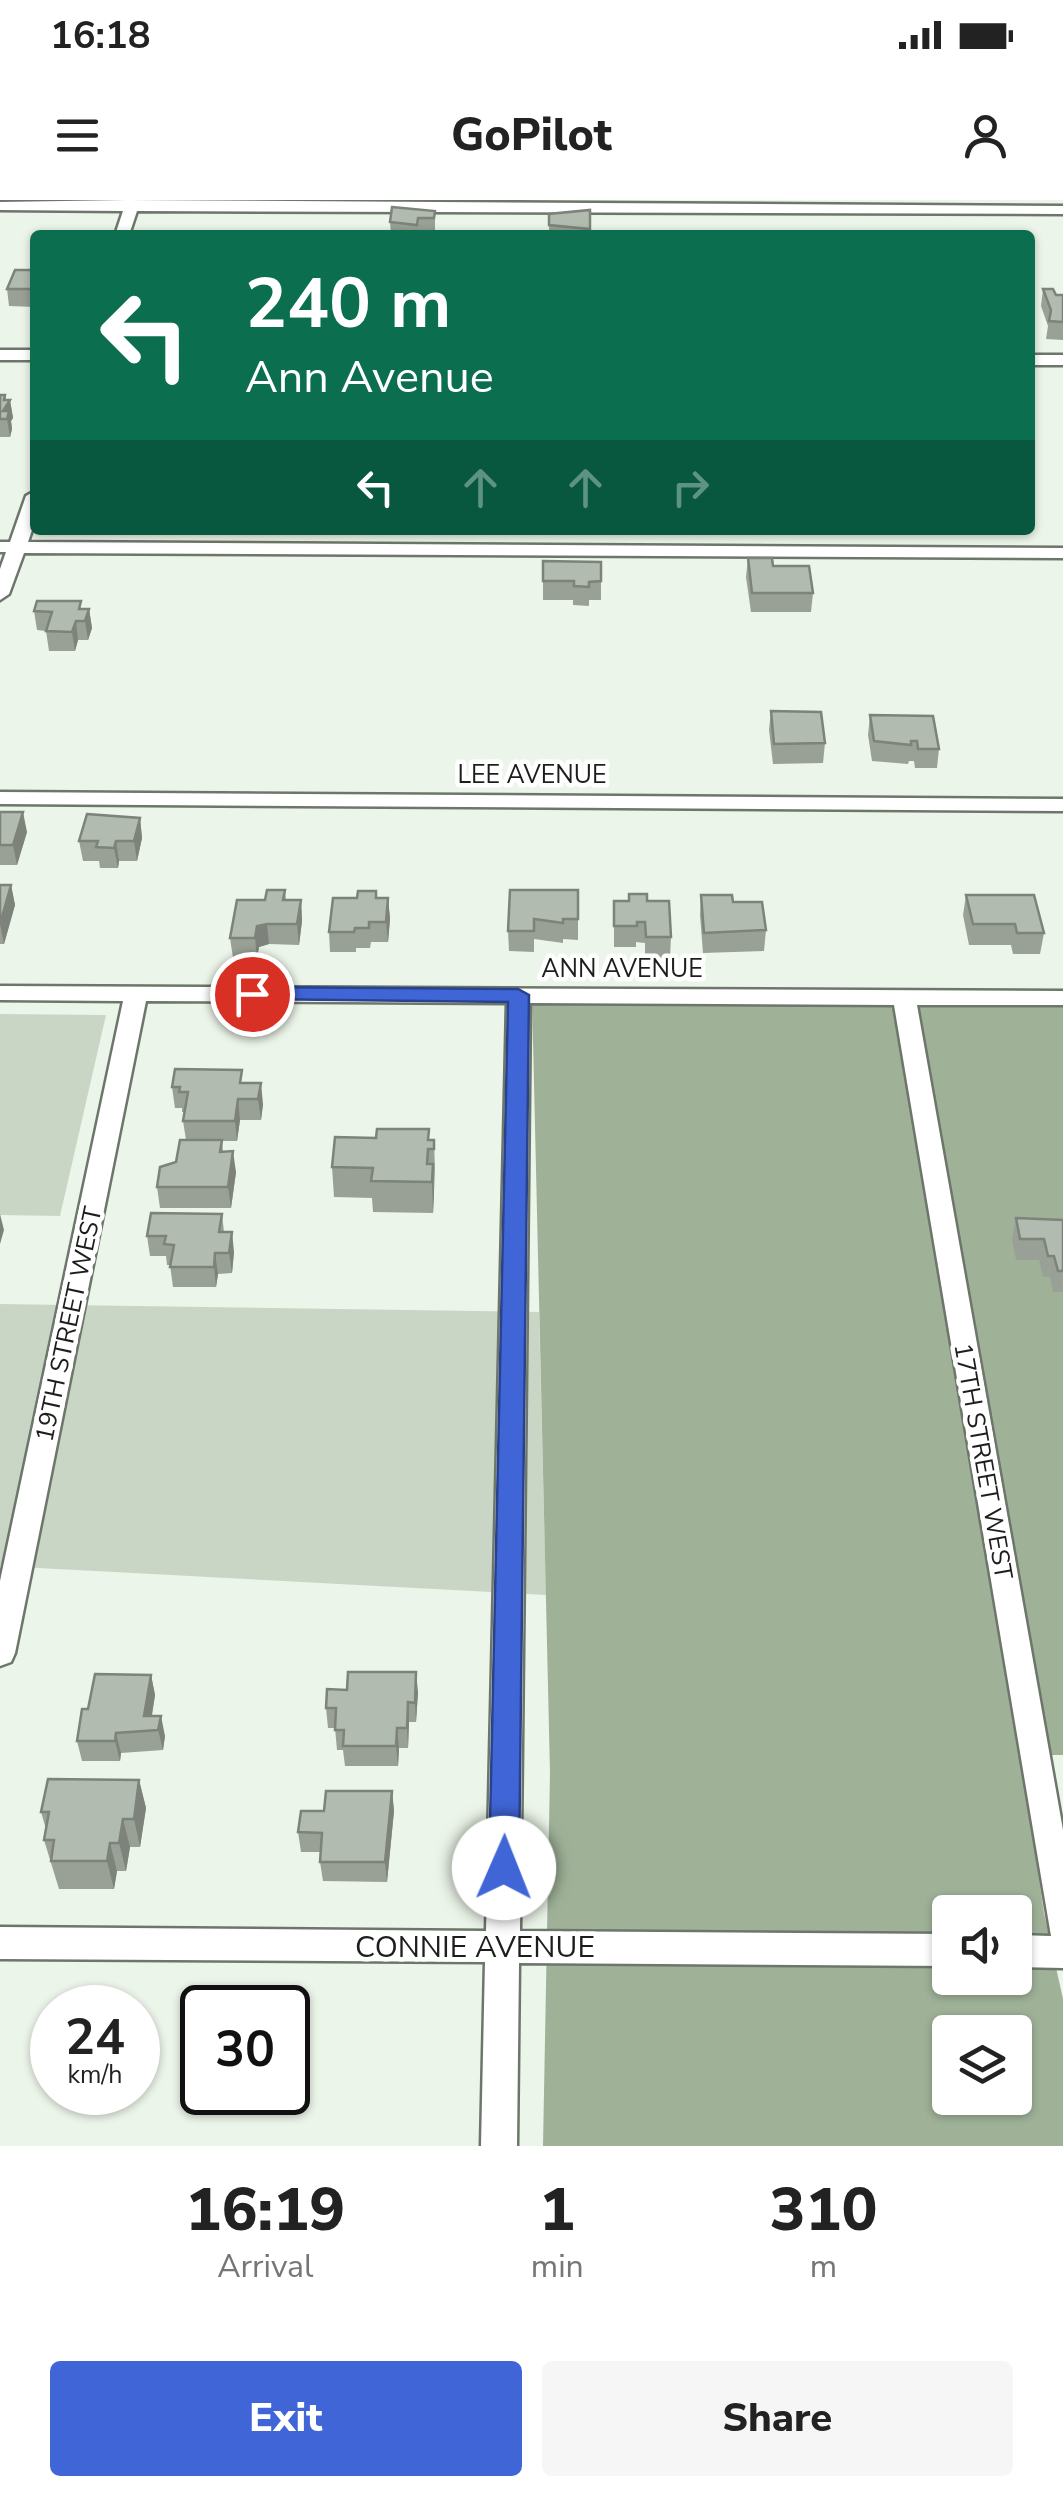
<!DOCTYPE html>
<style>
:root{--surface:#fff;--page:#f6f6f6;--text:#222;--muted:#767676;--accent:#3f65d7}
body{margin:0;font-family:"Nunito Sans",sans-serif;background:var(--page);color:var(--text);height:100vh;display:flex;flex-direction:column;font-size:38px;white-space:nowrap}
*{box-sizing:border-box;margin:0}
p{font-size:32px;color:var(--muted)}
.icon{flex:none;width:55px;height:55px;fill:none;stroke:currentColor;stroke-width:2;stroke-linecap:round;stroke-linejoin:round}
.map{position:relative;height:1946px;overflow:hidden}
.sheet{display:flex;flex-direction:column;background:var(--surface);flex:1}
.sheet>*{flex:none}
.guide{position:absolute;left:30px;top:30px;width:1005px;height:305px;border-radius:10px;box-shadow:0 2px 8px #0004;background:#0b6e4f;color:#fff;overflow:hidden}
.fabs{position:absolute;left:932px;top:1695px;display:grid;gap:20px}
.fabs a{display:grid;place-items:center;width:100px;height:100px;border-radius:10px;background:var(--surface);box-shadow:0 2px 8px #0004;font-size:50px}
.speed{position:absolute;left:30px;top:1785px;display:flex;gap:20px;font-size:50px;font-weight:700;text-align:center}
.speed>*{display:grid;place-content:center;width:130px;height:130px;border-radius:50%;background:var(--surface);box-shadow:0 2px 8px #0004;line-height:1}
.speed small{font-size:25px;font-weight:400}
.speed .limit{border:5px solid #111;border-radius:15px;background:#fff;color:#111}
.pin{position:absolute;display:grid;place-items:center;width:85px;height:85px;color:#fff;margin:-42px;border:5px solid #fff;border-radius:50%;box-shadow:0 2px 10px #0007}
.me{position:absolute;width:110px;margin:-55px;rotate:1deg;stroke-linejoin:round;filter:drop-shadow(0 0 8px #0008)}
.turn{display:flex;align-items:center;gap:35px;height:210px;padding:0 50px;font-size:45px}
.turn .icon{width:130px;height:130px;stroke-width:2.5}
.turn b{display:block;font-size:70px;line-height:85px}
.lanes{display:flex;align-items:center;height:95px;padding:0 50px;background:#0003;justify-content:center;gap:50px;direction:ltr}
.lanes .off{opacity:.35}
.eta{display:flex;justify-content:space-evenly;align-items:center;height:170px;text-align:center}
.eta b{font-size:60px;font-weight:800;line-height:70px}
.button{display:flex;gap:20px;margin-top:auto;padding:20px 50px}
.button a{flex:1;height:115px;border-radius:10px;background:var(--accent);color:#fff;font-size:40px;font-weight:800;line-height:115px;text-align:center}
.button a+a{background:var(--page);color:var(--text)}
.status{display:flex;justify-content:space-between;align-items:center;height:70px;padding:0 50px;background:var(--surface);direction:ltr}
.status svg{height:28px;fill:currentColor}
header{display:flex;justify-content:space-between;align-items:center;height:130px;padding:0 50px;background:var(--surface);font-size:45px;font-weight:800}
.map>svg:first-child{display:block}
.green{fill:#cad6c5}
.forest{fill:#9fb298;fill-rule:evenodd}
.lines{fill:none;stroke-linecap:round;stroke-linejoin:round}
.minor-casing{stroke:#6d766b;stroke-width:5}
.minor{fill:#fff;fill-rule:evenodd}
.wall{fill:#99a196}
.shaded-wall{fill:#7d837a}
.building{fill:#b2bbaf;stroke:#7d837a;stroke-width:2.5}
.route{fill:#3f65d7;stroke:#29428c;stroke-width:2.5}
.labels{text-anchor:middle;stroke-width:9;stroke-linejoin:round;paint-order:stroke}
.street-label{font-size:25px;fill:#1b1e1a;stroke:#fff}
.near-street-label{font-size:30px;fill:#1b1e1a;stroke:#fff}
</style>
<div class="status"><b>16:18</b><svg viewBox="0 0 49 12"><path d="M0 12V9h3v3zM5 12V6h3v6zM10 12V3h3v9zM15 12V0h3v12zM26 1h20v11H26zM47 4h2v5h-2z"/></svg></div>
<header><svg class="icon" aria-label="menu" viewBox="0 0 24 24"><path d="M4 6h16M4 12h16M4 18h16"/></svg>GoPilot<svg class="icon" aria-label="person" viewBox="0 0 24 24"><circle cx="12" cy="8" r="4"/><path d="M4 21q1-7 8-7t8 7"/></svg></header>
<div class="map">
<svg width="1063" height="1946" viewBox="0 0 1063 1946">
<rect width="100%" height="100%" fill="#ecf5e9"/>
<g class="green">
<path d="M0,814L106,815L60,1016L0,1015Z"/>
<path d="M0,1104L539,1112L546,1395L0,1366Z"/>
</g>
<path class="forest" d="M532,797L1063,800V1555H1021L1044,1713L1063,1799V1946H543L550,1573ZM950,1712H1015V1778H950ZM950,1832H1015V1898H950Z"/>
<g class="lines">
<defs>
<g id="minor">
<path d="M127,0L1063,6V14L137,11L129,35H115L123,11L0,10V2Z"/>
<rect x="0" y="150" width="35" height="10"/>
<rect x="1030" y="155" width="33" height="10"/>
<path d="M35,291V321L28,342L1063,348V358L24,353L9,394L0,400V369L6,352H0V342H10L26,296Z"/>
<path d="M0,592L1063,599V611L0,604Z"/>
<path d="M0,786L1063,791V805H917L1063,1630V1768L1015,1767V1735L1051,1736L894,805L530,803L520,1731L950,1734V1766L519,1763L517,1946H481L485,1762L0,1759V1727L486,1731L507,803L146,801L15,1453L11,1462L0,1466V1381L123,801L0,800Z"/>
</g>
</defs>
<use href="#minor" class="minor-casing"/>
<use href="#minor" class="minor"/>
</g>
<g class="wall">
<path d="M590,10V35H549V14Z"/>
<path d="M435,11V34L391,35L390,22Z"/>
<path d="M35,70V107L9,106L7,89Z"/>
<path d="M1043,89L1056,95H1063V140L1046,139L1048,126L1041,106Z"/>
<path d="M0,195L6,200H10L13,218L11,221L12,229L10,237H0Z"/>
<path d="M748,358L773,366L813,393L811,412H751L746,377Z"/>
<path d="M543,361L601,362V400H589V406L573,405V400H543Z"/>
<path d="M89,409L92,428L88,440H78L75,451H49L46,431L37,430L34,411Z"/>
<path d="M771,511L825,543L823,563L773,564L769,530Z"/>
<path d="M870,515L939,549L937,568H915L914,561H909L908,564L872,561L868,535Z"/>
<path d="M0,612L27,632L17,665H0Z"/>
<path d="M140,618L142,638L137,661H119L118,668H100L99,661H83L79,641Z"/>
<path d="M0,685H11L15,705L4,744H0Z"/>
<path d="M285,690L286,700H301L302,721L299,745L269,744L259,747L257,758H233L230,738L265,700Z"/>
<path d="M578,690V740L563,739V743L534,739V752L509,751L508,731Z"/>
<path d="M701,695L733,702L766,730L764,751L703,753L700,715Z"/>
<path d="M966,695L1044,733L1040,754H1013L1011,745H969L963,715Z"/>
<path d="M377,698H388L390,719L388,742H371L370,748H356V752H330L329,732Z"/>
<path d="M614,701H647L671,737L670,758H645V743L636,742V747H614Z"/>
<path d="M244,883L263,904L261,920H240L237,941H222L223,951L236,972L231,1008H160L157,987L176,962L186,940L183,921L185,912H182V908H175L172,887Z"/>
<path d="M430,940H434L435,971L433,1013L373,1012L372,998L334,997L332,967Z"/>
<path d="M222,1014L224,1032L234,1052L232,1073L218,1074L216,1087H173L170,1065H167L166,1056H150L147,1036Z"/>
<path d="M1016,1018L1063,1020V1092H1053L1050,1077H1043L1039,1060H1016L1012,1039Z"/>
<path d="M151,1475L155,1495L152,1516L165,1536L163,1550L121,1553L120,1561H82L77,1541L88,1509Z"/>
<path d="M418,1492L416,1522H409L408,1548H399L398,1566H345L343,1550H337L335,1528H328L326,1508Z"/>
<path d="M139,1580L146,1608L140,1647H130L126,1671H117L114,1689H59L44,1640L46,1629L41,1612Z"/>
<path d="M392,1591L394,1611L387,1682L323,1681L320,1662L321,1652H301L298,1632L324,1611Z"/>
</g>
<g class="shaded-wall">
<path d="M5,195L7,205L10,200L13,218L11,221L12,229L10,237L7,219H4V200Z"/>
<path d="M89,409L92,428L88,440L85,421Z"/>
<path d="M76,421L78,440L75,451L72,432Z"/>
<path d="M23,612L27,632L17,665L13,645Z"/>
<path d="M140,618L142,638L137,661L134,641Z"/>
<path d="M116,641L119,661L118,668L114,648Z"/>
<path d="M11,685L15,705L4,744L0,724Z"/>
<path d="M388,698L390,719L388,742L386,722Z"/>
<path d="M301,700L302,721L299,745L297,724Z"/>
<path d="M267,724L269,744L259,747L257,758L255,738L257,726Z"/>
<path d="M261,883L263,904L261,920L258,899Z"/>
<path d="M238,899L240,920L237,941L235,921Z"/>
<path d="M233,951L236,972L231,1008L228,987Z"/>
<path d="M433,964L434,994L433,1013L432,982Z"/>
<path d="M0,1014L4,1030L0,1044Z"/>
<path d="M232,1032L234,1052L232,1073L229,1053Z"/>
<path d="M215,1053L218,1074L216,1087L214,1067Z"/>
<path d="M416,1472L418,1492L416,1522L415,1503Z"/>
<path d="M151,1475L155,1495L149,1531L144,1516Z"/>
<path d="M408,1502L409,1522L408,1548L407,1528Z"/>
<path d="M161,1516L165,1536L163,1550L158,1530Z"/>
<path d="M397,1528L399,1548L398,1566L396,1546Z"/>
<path d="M116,1533L121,1553L120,1561L115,1541Z"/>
<path d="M139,1580L146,1608L140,1647L134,1619Z"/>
<path d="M392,1591L394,1611L387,1682L385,1662Z"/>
<path d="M123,1619L130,1647L126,1671L119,1643Z"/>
<path d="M110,1643L117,1671L114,1689L107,1661Z"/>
</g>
<g class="building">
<path d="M392,7L435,11L434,18H418L417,25L390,22Z"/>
<path d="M590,10V29L549,25V14Z"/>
<path d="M15,70H35V89H7Z"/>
<path d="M1043,89H1053L1056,95H1063V122L1049,121L1051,110Z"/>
<path d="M0,195H5L4,200H10L3,211H9L7,219H0Z"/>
<path d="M748,358H772L773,366H809L813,393H752Z"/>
<path d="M543,361L601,362V381L589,382V387L574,386V381H543Z"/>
<path d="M37,401H81L79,409H89L85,421H76L72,432L46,431L52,412L34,411Z"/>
<path d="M771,511L821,512L825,543L774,544Z"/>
<path d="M870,515L933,516L939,549H918L917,541H911V545L874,541Z"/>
<path d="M0,612H23L13,645H0Z"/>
<path d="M87,614L140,618L134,641H116L114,648L96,647L98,641H79Z"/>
<path d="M0,685H11L0,724Z"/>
<path d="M267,690H285L283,700H301L297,724H267L257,726L255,738H230L237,700H265Z"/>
<path d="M510,690H578V719H563V723L534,719V731H508Z"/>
<path d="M358,691H376V698H388L386,722H369V728H355L354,732H329L333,698H357Z"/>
<path d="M629,694H647V701H669L671,737H646L645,722H637V726H614V701H629Z"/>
<path d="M701,695H732L733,702H762L766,730L704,733Z"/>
<path d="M966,695H1034L1044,733H1017L1015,724H973Z"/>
<path d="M175,869L242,870L240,883H261L258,899H238L235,921H183L188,892H179L180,887H172Z"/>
<path d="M377,929H429L428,940H434V949H428L427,964H433L432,982L371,981L373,968L332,967L335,937L376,938Z"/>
<path d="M180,940H222L220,952L233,951L228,987H157L160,967L176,962Z"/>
<path d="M151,1013L222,1014L219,1032H232L229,1053H215L214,1067H170L174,1045L164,1044L166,1036H147Z"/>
<path d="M1016,1018L1063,1020V1071H1058L1054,1056H1048L1044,1039H1020Z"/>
<path d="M348,1472H416L415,1503L408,1502L407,1528H397L396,1546H343L344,1530H335L336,1508H326L327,1489L347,1490Z"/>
<path d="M95,1474L151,1475L144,1516H161L158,1530L116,1533L115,1541H77L82,1509H88Z"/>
<path d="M48,1579L139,1580L134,1619H123L119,1643H110L107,1661H51L54,1640H44L49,1612H41Z"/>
<path d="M326,1591H392L385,1662H320L322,1633L298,1632L301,1611H324Z"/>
</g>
<path class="route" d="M252,787L518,789L529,795L519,1668L514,1678L504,1682L493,1678L489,1668L508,802L244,799L241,794Z"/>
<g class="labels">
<g class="street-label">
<text x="532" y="583">LEE AVENUE</text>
<text x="622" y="777">ANN AVENUE</text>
<text transform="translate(68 1124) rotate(-78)" y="9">19TH STREET WEST</text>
<text transform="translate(984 1261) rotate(80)" y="9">17TH STREET WEST</text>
</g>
<g class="near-street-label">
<text x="475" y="1757">CONNIE AVENUE</text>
</g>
</g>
</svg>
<div class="fabs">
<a><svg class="icon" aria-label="sound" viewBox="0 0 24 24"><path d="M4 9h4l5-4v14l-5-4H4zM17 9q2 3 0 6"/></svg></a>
<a><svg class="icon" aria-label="layers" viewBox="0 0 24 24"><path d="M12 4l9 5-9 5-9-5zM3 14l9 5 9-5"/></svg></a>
</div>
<div class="speed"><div>24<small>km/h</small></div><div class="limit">30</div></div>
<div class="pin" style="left:252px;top:794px;background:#d93025"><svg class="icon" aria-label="arrive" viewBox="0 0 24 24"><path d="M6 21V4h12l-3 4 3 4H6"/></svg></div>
<svg class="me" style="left:504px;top:1668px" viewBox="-20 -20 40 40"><circle r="19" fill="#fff"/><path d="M0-13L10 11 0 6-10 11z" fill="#3f65d7"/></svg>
<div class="guide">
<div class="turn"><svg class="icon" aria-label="left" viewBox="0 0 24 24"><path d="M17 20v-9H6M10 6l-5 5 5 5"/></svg><div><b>240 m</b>Ann Avenue</div></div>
<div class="lanes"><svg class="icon" aria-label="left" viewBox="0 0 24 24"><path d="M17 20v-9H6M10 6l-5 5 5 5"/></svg><svg class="icon off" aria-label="ahead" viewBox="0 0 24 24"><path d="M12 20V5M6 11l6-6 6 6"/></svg><svg class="icon off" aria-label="ahead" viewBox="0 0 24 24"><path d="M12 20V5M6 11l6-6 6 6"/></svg><svg class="icon off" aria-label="right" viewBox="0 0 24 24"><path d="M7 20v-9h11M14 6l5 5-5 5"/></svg></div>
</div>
</div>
<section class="sheet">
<div class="eta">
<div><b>16:19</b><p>Arrival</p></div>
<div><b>1</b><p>min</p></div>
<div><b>310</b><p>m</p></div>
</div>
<div class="button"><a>Exit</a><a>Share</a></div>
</section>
